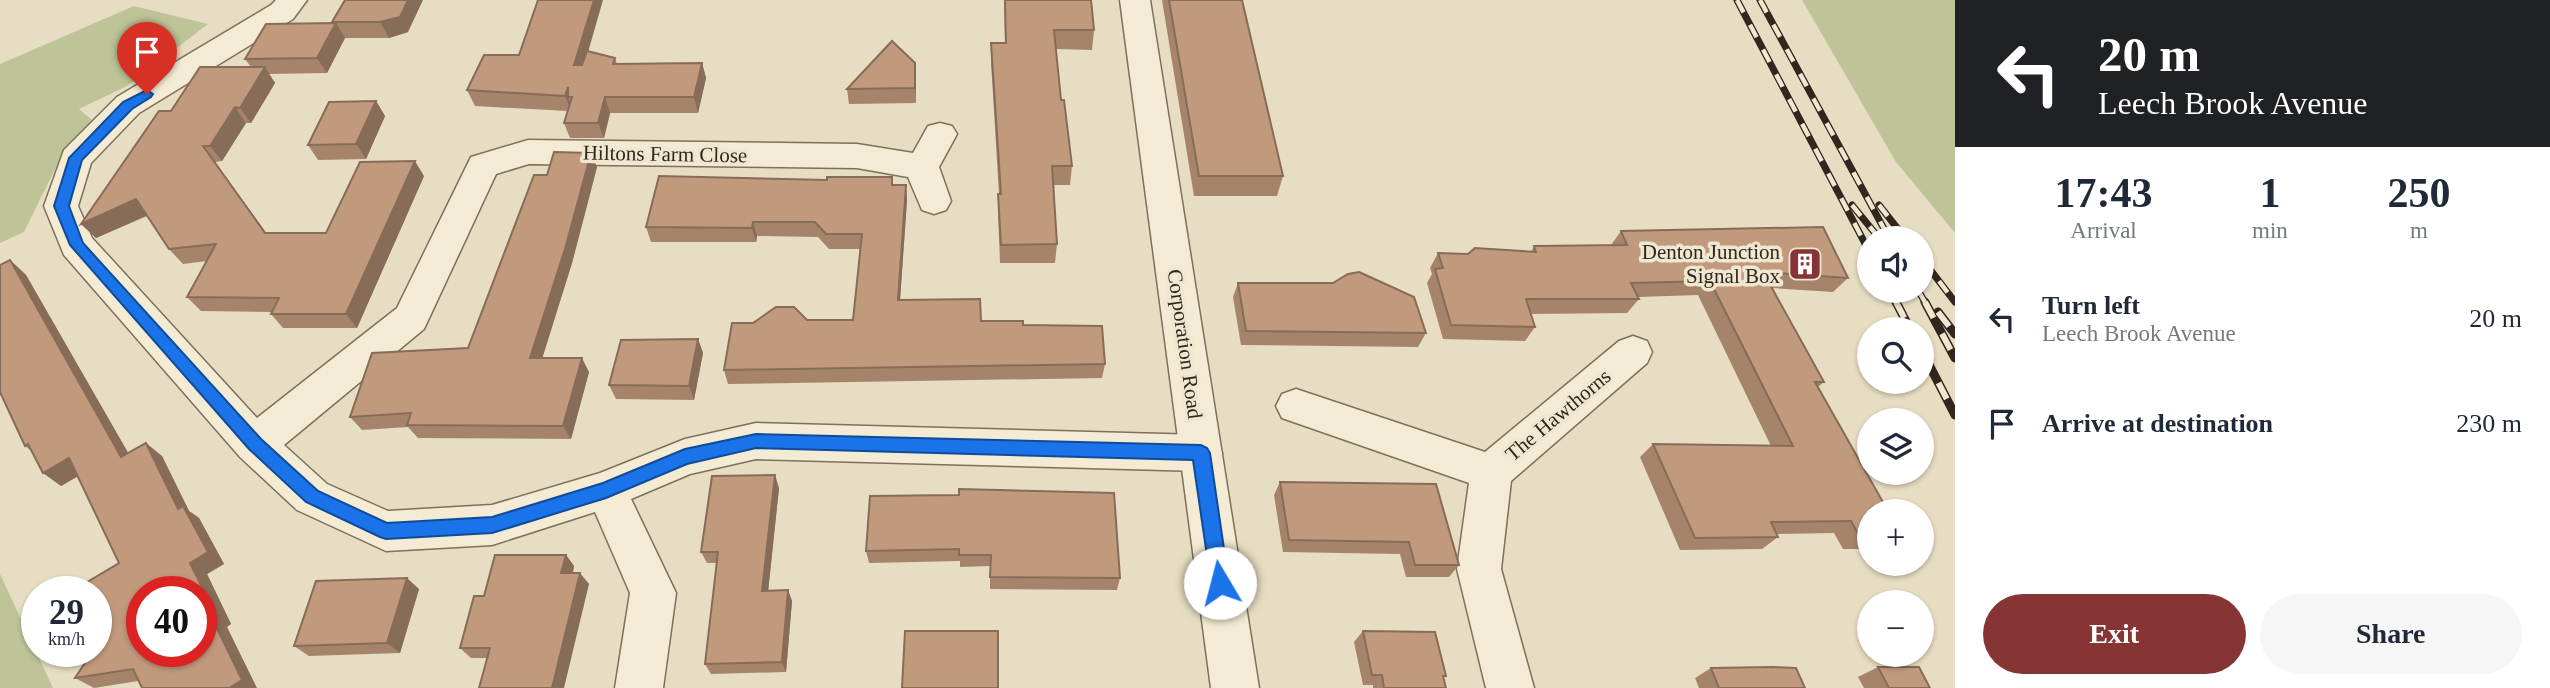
<!DOCTYPE html>
<meta charset="utf-8">
<style>
:root{--surface:#fff;--page:#f6f6f7;--text:#1f2937;--muted:#747a83;--accent:#863434}
body{margin:0;font-family:"Times New Roman",serif;background:var(--page);color:var(--text);height:100vh;display:flex;flex-direction:column;font-size:26px;white-space:nowrap}
*{box-sizing:border-box;margin:0}
p{font-size:23px;color:var(--muted)}
.icon{flex:none;width:38px;height:38px;fill:none;stroke:currentColor;stroke-width:2;stroke-linecap:round;stroke-linejoin:round}
.map{position:relative;flex:1;overflow:hidden}
.sheet{display:flex;flex-direction:column;background:var(--surface);width:595px}
.sheet>*{flex:none}
.top-card{background:#202124;color:#fff;overflow:hidden}
.buttons{position:absolute;left:1857px;top:226px;display:grid;gap:14px}
.buttons a{display:grid;place-items:center;width:77px;height:77px;border-radius:50%;background:var(--surface);box-shadow:0 2px 5px #0004;font-size:35px}
.speed{position:absolute;left:21px;top:576px;display:flex;gap:14px;font-size:35px;font-weight:700;text-align:center}
.speed>*{display:grid;place-content:center;width:91px;height:91px;border-radius:50%;background:var(--surface);box-shadow:0 2px 5px #0004;line-height:1}
.speed small{font-size:18px;font-weight:400}
.speed .limit{border:10px solid #d22;background:#fff;color:#111}
.pin{position:absolute;display:grid;place-items:center;width:60px;height:60px;color:#fff;margin:-72px -30px;border-radius:50% 50% 50% 0;rotate:-45deg;box-shadow:0 0 7px #0007}
.pin .icon{rotate:45deg}
.me{position:absolute;width:77px;margin:-38px;rotate:352deg;stroke-linejoin:round;filter:drop-shadow(0 0 5px #0008)}
.turn{display:flex;align-items:center;gap:24px;height:147px;padding:0 28px;font-size:32px}
.turn .icon{width:91px;height:91px;stroke-width:2.5}
.turn b{display:block;font-size:49px;line-height:60px}
.eta{display:flex;justify-content:space-evenly;align-items:center;height:119px;text-align:center}
.eta b{font-size:42px;font-weight:600;line-height:49px}
.primary-button{display:flex;gap:14px;margin-top:auto;padding:14px 28px}
.primary-button a{flex:1;height:80px;border-radius:42px;background:var(--accent);color:#fff;font-size:28px;font-weight:600;line-height:80px;text-align:center}
.primary-button a+a{background:var(--page);color:var(--text)}
ul{padding:0;list-style:none}
li{display:flex;align-items:center;gap:21px;height:105px;padding:0 28px}
li div{flex:1}
li b{display:block;font-size:26px}
li em{font-style:normal}
main{display:flex;flex:1;min-height:0}
.map>svg:first-child{display:block}
.green{fill:#bec498}
.lines{fill:none;stroke-linecap:round;stroke-linejoin:round}
.minor-casing{stroke:#7f6f5c;stroke-width:3}
.tertiary-casing{stroke:#7f6f5c;stroke-width:3}
.minor{fill:#f3ebd4;fill-rule:evenodd}
.tertiary{fill:#f3ebd4;fill-rule:evenodd}
.rail-far1-casing{stroke:#31271e;stroke-width:7}
.rail-casing{stroke:#31271e;stroke-width:9}
.rail-far1{stroke:#f0e7d1;stroke-width:4.5;stroke-dasharray:14;stroke-linecap:butt}
.rail{stroke:#f0e7d1;stroke-width:6;stroke-dasharray:18;stroke-linecap:butt}
.wall{fill:#a6846c}
.shaded-wall{fill:#876c58}
.building{fill:#c19a7d;stroke:#876c58;stroke-width:2;fill-rule:evenodd}
.route{fill:#1a73e8;stroke:#114b97;stroke-width:2}
.labels{text-anchor:middle;stroke-width:7;stroke-linejoin:round;paint-order:stroke}
.street-label{font-size:21px;fill:#31271e;stroke:#f0e7d1}
.poi-label{font-size:21px;fill:#31271e;stroke:#f0e7d1;text-anchor:end}
</style>
<main>
<div class="map">
<svg width="1955" height="688" viewBox="0 0 1955 688">
<rect width="100%" height="100%" fill="#e7ddc2"/>
<g class="green">
<path d="M1802,0H1955V233L1896,162Z"/>
<path d="M134,6L208,24L127,86L79,109L92,120L61,157L24,232L0,243V64Z"/>
<path d="M0,574L53,688H0Z"/>
</g>
<g class="lines">
<defs>
<g id="minor">
<path d="M276,0H307L293,19L139,113L91,163L78,206L92,238L257,418L397,308L471,157L528,140L857,144L913,153L928,126L940,123L952,126L957,134L939,167L951,201L946,210L934,214L922,210L908,177L857,168L529,164L496,174L424,329L284,445L327,484L388,511L492,505L600,473L685,439L756,423L1201,435L1216,440L1222,453L1216,466L1201,471L756,459L690,474L631,499L676,593L663,688H615L630,593L595,512L492,545L386,551L297,510L240,457L64,255L44,206L64,150L117,97L271,5Z"/>
<path d="M1633,336L1647,341L1652,352L1647,363L1511,481L1501,569L1534,688H1486L1457,569L1469,483L1282,418L1276,406L1282,394L1296,389L1485,452L1619,341Z"/>
</g>
<path id="tertiary" d="M1120,0H1150L1259,688H1211Z"/>
</defs>
<use href="#minor" class="minor-casing"/>
<use href="#tertiary" class="tertiary-casing"/>
<use href="#minor" class="minor"/>
<use href="#tertiary" class="tertiary"/>
<defs>
<g id="rail-far1">
<path d="M1737,0L1869,251"/>
<path d="M1760,0L1889,238"/>
<path d="M1852,205L1879,238"/>
<path d="M1879,205L1905,238"/>
<path d="M1922,259L1955,302"/>
<path d="M1890,290L1897,304"/>
<path d="M1918,290L1926,304"/>
</g>
<g id="rail">
<path d="M1896,302L1910,329"/>
<path d="M1925,302L1955,358"/>
<path d="M1938,312L1955,334"/>
<path d="M1922,351L1955,415"/>
</g>
</defs>
<use href="#rail-far1" class="rail-far1-casing"/>
<use href="#rail" class="rail-casing"/>
<use href="#rail-far1" class="rail-far1"/>
<use href="#rail" class="rail"/>
</g>
<g class="wall">
<path d="M345,0L408,32L389,38H345L327,73L269,74L275,83L251,123H246L222,161L215,162L266,233H326L424,176L357,328H283L271,314L272,312L201,311L187,297L207,261L183,264L169,249L147,216L96,238L81,224L171,111L251,67L245,59L332,23Z"/>
<path d="M1004,0H1091L1094,30L1092,50L1056,49L1061,100L1072,166L1070,185H1054L1057,244L1055,263H1000L998,213V194H999L991,62V43H1005Z"/>
<path d="M1162,0H1242L1283,176L1277,196H1194Z"/>
<path d="M589,51L615,58L617,64L702,63L706,78L698,113H610L604,138H570L564,123L567,111L475,106L467,90L519,55Z"/>
<path d="M915,63L916,103L849,104L847,89Z"/>
<path d="M376,101L385,116L366,159L318,160L308,145Z"/>
<path d="M597,167L572,263L542,358L589,372L571,439L418,438L408,427L362,430L350,417L468,348L547,175Z"/>
<path d="M893,185H906L907,200L900,300L981,321L1023,325L1105,364L1102,378L728,384L724,370L753,323L807,320H853L860,249H829L818,237L757,236L756,242H651L646,227Z"/>
<path d="M1621,231L1848,278L1833,292L1772,288L1824,382L1818,387L1869,511V549H1843L1834,533L1777,534L1778,537L1762,549L1680,550L1640,457L1653,444L1771,446L1698,295L1638,297L1639,299L1627,313L1530,314L1535,327L1525,341L1443,339L1427,283L1432,274L1430,268L1438,253L1468,254L1531,252L1534,246L1611,245Z"/>
<path d="M10,260L26,275L128,453L162,456L189,511L199,518L224,564L207,574L231,624L138,681L94,688L75,678L102,638L119,563L78,476L61,486L30,450L25,446Z"/>
<path d="M1238,283L1426,333L1418,347L1241,345L1233,297Z"/>
<path d="M698,339L703,353L694,400L616,399L609,385Z"/>
<path d="M1280,482L1459,565L1449,577H1406L1400,554L1283,552L1274,495Z"/>
<path d="M779,488L768,591L788,590L792,601L786,672L711,674L705,664L717,563H707L701,552Z"/>
<path d="M870,496L1120,578L1117,590L990,589V566L960,567V561L869,563L866,551Z"/>
<path d="M566,555L574,566L573,573L589,584L487,658H471L460,648Z"/>
<path d="M419,589L400,653L309,656L294,646Z"/>
<path d="M1363,631L1446,676L1443,678L1446,688H1373V685H1363L1354,642Z"/>
<path d="M1878,667L1930,688H1864L1858,677Z"/>
<path d="M1711,668L1805,688H1699L1695,678Z"/>
</g>
<g class="shaded-wall">
<path d="M408,0H423L408,32L389,38L380,22Z"/>
<path d="M594,0H603L580,80L574,65Z"/>
<path d="M336,23L345,38L327,73L317,58Z"/>
<path d="M702,63L706,78L698,113L694,97Z"/>
<path d="M915,63L916,78V103L915,88Z"/>
<path d="M265,67L275,83L251,123L240,108Z"/>
<path d="M568,87L572,97H568L572,108L571,111L565,96Z"/>
<path d="M605,97L610,113L604,138L598,123Z"/>
<path d="M376,101L385,116L366,159L356,144Z"/>
<path d="M235,107L246,123L222,161L210,146Z"/>
<path d="M203,146L215,162L277,248L265,233Z"/>
<path d="M591,153L597,167L572,263L538,372L530,358Z"/>
<path d="M415,161L424,176L357,328L346,314Z"/>
<path d="M906,185L907,200L899,314L898,300Z"/>
<path d="M136,199L150,214L96,238L81,224Z"/>
<path d="M753,222L757,236L756,242L752,228Z"/>
<path d="M10,260L26,275L138,470L121,457Z"/>
<path d="M698,339L703,353L694,400L689,386Z"/>
<path d="M582,358L589,372L571,439L563,426Z"/>
<path d="M146,443L162,456L189,511L199,518L224,564L207,574L231,624L227,627L257,688H229L211,616L190,563L178,509Z"/>
<path d="M69,458L87,471L61,486L43,473Z"/>
<path d="M775,475L779,488L767,602L762,591Z"/>
<path d="M566,555L574,566L570,584L561,573Z"/>
<path d="M580,573L589,584L564,688H552Z"/>
<path d="M407,578L419,589L400,653L387,643Z"/>
<path d="M788,590L792,601L786,672L782,662Z"/>
</g>
<g class="building">
<path d="M345,0H408L400,17L380,22H332Z"/>
<path d="M538,0H594L574,65H582L587,51L615,58L613,64L702,63L694,97H605L598,123H564L572,97H568V87L565,96L467,90L484,55H519Z"/>
<path d="M1005,0H1091L1094,30H1054L1061,100H1064L1072,166H1052L1057,244L1001,245L998,194H1001L991,43H1006Z"/>
<path d="M1169,0H1242L1283,176H1199Z"/>
<path d="M336,23L317,58L245,59L266,24Z"/>
<path d="M892,41L915,63V88L847,89Z"/>
<path d="M200,67H265L240,108L235,107L210,146H203L265,233H326L360,162L415,161L346,314H271L279,298L187,297L216,244L169,249L136,199L81,224L159,111H171Z"/>
<path d="M376,101L356,144L308,145L329,102Z"/>
<path d="M554,152L591,153L565,249L530,358H582L563,426L407,425L411,413L350,417L372,353L468,348L534,175H547Z"/>
<path d="M659,176L827,180V177H892V185H906L898,300L980,299L981,321H1023V325L1102,326L1105,364L724,370L732,323H753L776,307H794L807,320H853L862,234H826L815,222H753L752,228L646,227Z"/>
<path d="M1823,227L1848,278L1763,272L1824,382H1815L1888,511H1869V537H1860L1851,521L1771,522L1778,537L1695,538L1653,444L1793,446L1710,281L1631,283L1639,299H1526L1535,327L1451,325L1435,269L1443,268L1438,253L1468,254L1475,248L1536,252L1534,246L1627,245L1621,231Z"/>
<path d="M10,260L121,457L146,443L178,509L183,506L208,552L190,563L215,613L211,616L242,680L229,688H142L133,669L75,678L93,651H96V646L102,638L96,626V592H81L79,587L119,563L69,458L43,473L28,444L25,446L0,392V265ZM142,592H201V651H142Z"/>
<path d="M1359,272L1414,297L1426,333L1246,331L1238,283H1333L1348,274Z"/>
<path d="M698,339L689,386L609,385L621,340Z"/>
<path d="M775,475L762,591L788,590L782,662L705,664L718,552H701L712,476Z"/>
<path d="M1280,482L1436,484L1459,565H1415L1409,542L1289,540Z"/>
<path d="M959,489L1114,493L1120,578L990,577L991,555H959V549L866,551L870,496L959,495Z"/>
<path d="M495,555H566L561,573H580L552,688H479L490,648H460L474,596H484Z"/>
<path d="M407,578L387,643L294,646L316,581Z"/>
<path d="M905,631H998V688H902Z"/>
<path d="M1363,631L1435,632L1446,676H1443L1446,688H1384L1382,675H1372Z"/>
<path d="M1772,667L1796,668L1805,688H1719L1711,668Z"/>
<path d="M1878,667H1919L1930,688H1889Z"/>
</g>
<path class="route" d="M147,90L153,94L151,97L132,109L82,160L69,206L83,243L261,439L318,491L387,523L492,517L603,483L685,449L756,434L1201,445L1207,448L1210,453L1229,583L1227,590L1220,592L1214,590L1211,583L1193,460L756,448L687,464L606,498L492,533L386,539L380,537L306,502L249,449L70,245L54,206L69,158L123,102Z"/>
<defs>
<symbol id="building-square" viewBox="-11 -11 22 22"><rect x="-9" y="-9" width="18" height="18" rx="4" fill="#863434" stroke="#f0e7d1"/><path d="M-4-6H4V6H1V3H-1V6H-4ZM-2.5-4.3h1.7v1.8h-1.7ZM.8-4.3h1.7v1.8H.8ZM-2.5-1h1.7V.8h-1.7ZM.8-1h1.7V.8H.8Z" fill="#fff"/></symbol>
</defs>
<g fill-rule="evenodd">
<use href="#building-square" x="1786" y="245" width="38" height="38"/>
</g>
<g class="labels">
<g class="street-label">
<text transform="translate(665 154) rotate(1)" y="7">Hiltons Farm Close</text>
<text transform="translate(1185 344) rotate(82)" y="7">Corporation Road</text>
<text transform="translate(1558 415) rotate(-40)" y="7">The Hawthorns</text>
</g>
<g class="poi-label">
<text x="1780" y="259">Denton Junction<tspan x="1780" dy="24">Signal Box</tspan></text>
</g>
</g>
</svg>
<div class="buttons">
<a><svg class="icon" aria-label="sound" viewBox="0 0 24 24"><path d="M4 9h4l5-4v14l-5-4H4zM17 9q2 3 0 6"/></svg></a>
<a><svg class="icon" aria-label="search" viewBox="0 0 24 24"><circle cx="10" cy="10" r="6"/><path d="M15 15l6 6"/></svg></a>
<a><svg class="icon" aria-label="layers" viewBox="0 0 24 24"><path d="M12 4l9 5-9 5-9-5zM3 14l9 5 9-5"/></svg></a>
<a>+</a>
<a>−</a>
</div>
<div class="speed"><div>29<small>km/h</small></div><div class="limit">40</div></div>
<div class="pin" style="left:147px;top:94px;background:#d93025"><svg class="icon" aria-label="arrive" viewBox="0 0 24 24"><path d="M6 21V4h12l-3 4 3 4H6"/></svg></div>
<svg class="me" style="left:1220px;top:583px" viewBox="-20 -20 40 40"><circle r="19" fill="#fff"/><path d="M0-13L10 11 0 6-10 11z" fill="#1a73e8"/></svg>
</div>
<section class="sheet">
<div class="top-card">
<div class="turn"><svg class="icon" aria-label="left" viewBox="0 0 24 24"><path d="M17 20v-9H6M10 6l-5 5 5 5"/></svg><div><b>20 m</b>Leech Brook Avenue</div></div>
</div>
<div class="eta">
<div><b>17:43</b><p>Arrival</p></div>
<div><b>1</b><p>min</p></div>
<div><b>250</b><p>m</p></div>
</div>
<ul>
<li><svg class="icon" aria-label="left" viewBox="0 0 24 24"><path d="M17 20v-9H6M10 6l-5 5 5 5"/></svg><div><b>Turn left</b><p>Leech Brook Avenue</p></div><em>20 m</em></li>
<li><svg class="icon" aria-label="arrive" viewBox="0 0 24 24"><path d="M6 21V4h12l-3 4 3 4H6"/></svg><div><b>Arrive at destination</b></div><em>230 m</em></li>
</ul>
<div class="primary-button"><a>Exit</a><a>Share</a></div>
</section>
</main>
